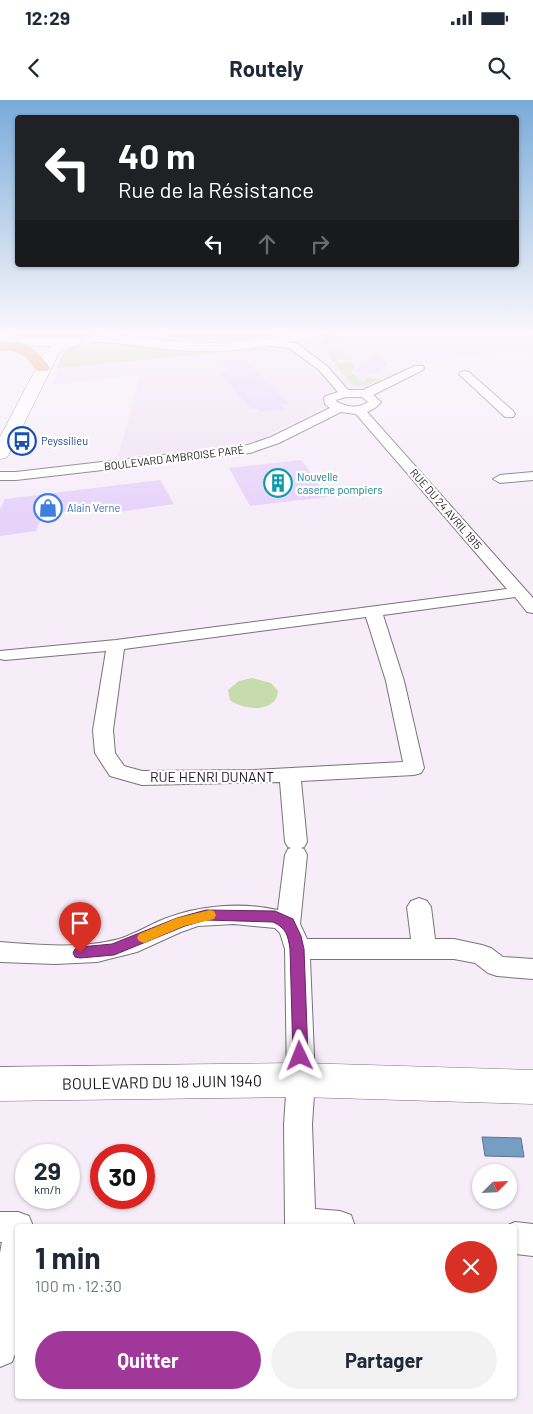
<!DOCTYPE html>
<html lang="fr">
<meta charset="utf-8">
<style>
:root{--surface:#fff;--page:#f2f2f3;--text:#1f2937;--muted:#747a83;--accent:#a03799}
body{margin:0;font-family:Barlow,sans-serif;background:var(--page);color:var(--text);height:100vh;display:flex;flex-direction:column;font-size:19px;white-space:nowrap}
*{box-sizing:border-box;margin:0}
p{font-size:16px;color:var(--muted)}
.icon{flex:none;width:28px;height:28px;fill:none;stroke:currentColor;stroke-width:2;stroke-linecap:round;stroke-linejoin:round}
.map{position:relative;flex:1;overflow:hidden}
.panel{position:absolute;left:15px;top:1124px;width:502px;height:175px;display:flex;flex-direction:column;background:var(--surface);border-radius:5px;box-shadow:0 1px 4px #0004}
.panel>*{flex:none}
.banner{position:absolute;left:15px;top:15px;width:504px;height:152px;border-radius:5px;box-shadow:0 1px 4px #0004;background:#202124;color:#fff;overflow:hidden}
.needle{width:32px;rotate:66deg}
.controls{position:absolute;left:472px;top:1064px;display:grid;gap:10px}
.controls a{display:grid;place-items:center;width:45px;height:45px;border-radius:50%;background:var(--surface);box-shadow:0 1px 4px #0004;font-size:25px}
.speed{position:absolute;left:15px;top:1044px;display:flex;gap:10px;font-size:25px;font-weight:700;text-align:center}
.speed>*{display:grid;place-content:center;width:65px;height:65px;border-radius:50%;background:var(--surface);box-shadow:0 1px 4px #0004;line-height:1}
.speed small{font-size:12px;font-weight:400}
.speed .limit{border:8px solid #d22;background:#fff;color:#111}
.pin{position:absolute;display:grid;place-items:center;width:42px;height:42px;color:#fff;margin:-51px -21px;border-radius:50% 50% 50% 0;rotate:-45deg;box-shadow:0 0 5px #0007}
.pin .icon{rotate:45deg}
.me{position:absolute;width:55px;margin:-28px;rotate:358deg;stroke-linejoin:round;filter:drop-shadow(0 0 4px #0008)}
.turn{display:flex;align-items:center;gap:18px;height:105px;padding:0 20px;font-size:22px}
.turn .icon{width:65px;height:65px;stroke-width:2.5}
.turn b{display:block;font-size:35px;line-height:42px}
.lanes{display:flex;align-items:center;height:48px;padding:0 20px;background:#0003;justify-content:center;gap:25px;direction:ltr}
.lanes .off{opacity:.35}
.round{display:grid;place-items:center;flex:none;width:52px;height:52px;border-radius:26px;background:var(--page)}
.headline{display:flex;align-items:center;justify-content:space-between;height:85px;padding:0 20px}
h1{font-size:30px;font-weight:700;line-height:38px}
.button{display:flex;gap:10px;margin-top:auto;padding:10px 20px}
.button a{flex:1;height:58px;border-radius:30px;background:var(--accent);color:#fff;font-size:20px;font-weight:700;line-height:58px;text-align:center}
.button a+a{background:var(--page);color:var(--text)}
.status{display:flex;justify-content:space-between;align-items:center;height:35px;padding:0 25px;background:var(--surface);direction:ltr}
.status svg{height:14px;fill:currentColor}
header{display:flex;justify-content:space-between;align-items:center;height:65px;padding:0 20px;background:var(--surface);font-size:22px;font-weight:700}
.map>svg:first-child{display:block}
.commercial{fill:#f0e1f4}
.green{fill:#c7dcad}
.water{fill:#749ec2;stroke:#597690}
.building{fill:#e7d3fa}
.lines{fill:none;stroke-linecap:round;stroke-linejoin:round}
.street-casing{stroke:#7a727b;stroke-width:2}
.secondary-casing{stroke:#7a727b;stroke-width:1}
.highway-casing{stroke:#d1d1d2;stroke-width:1}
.street{fill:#fff;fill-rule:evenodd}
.secondary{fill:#fff;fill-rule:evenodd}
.highway{fill:#f39b5a;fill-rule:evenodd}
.route{fill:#a03799;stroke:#682463}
.slow{fill:#f59e0b}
.labels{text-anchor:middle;stroke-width:4.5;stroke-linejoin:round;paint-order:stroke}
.far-transit-label{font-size:11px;fill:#164399;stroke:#fff;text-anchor:start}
.far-street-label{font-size:11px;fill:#1b181c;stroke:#fff}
.far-culture-label{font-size:11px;fill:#0d838f;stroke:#fff;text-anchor:start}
.far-shop-label{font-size:11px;fill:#366cbe;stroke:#fff;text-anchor:start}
.street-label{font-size:14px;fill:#1b181c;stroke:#fff}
.near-street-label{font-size:16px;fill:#1b181c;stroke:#fff}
</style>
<div class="status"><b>12:29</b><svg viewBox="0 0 49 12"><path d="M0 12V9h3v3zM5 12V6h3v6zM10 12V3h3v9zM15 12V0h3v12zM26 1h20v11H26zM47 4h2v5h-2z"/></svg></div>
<header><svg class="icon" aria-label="back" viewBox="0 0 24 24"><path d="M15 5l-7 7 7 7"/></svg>Routely<svg class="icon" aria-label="search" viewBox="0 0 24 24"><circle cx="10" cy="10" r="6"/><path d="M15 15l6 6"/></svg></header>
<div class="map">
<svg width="533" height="1314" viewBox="0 0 533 1314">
<rect width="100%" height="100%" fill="#f6edf8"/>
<path class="commercial" d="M337,230H533V248L441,259L382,279L254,342L118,358L140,275L52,285L60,268L236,251L307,241Z"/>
<g class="green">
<path d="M20,230H116C82,240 37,244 2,233Z"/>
<path d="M160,230H300C259,240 200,248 160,234Z"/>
<path d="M334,230H347L333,235L346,237L350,240L329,242L332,247H330L334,252L343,251L347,256H350L354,258L351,260H337V261L333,262L324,250L321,240L339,238L321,239L323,235Z"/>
<path d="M97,242L252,248L276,250L236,251L57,268C64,246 75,245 97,242Z"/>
<path d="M351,262L354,268L351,273L359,278L358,281L364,282L366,278L382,279C352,294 354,285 334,263Z"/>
<path d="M252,578L271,583L278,591C276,614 243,610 230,600L228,590L239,581Z"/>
</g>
<path class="water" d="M482,1037L521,1038L524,1057L485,1056Z"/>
<g class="building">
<path d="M376,253L387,264L376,274L355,271Z"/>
<path d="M244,258L289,304L282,305L285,309L260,312L257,309H251L220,273L230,272L220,261Z"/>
<path d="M302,360L327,397L250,406L229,368Z"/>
<path d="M160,380L174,404L106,414L103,407L42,415L36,431L0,436V409L5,399Z"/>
</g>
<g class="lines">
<defs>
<g id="street">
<path d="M267,240L296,243L327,266L348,290H363L415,266H423L424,268L423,270L373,295L381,302L375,308L367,312L533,498V513L527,512L515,497L383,515L404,581L424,668L421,673L414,675L301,681L307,742L304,747L301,748L304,749L307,755L300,824L307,839H411L407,807L411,801L419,798L427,801L431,807L435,839H454L482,845L491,848L503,857L533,859V879L497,876L488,873L475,863L454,859H310L315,980L312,1024L315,1109L340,1111L351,1115L355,1126H286L285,1123L284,1024L287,980L285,849L280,833L275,828L234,824L198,826L181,832L137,852L97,862L55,864L0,862V842C39,845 81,849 119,839C135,834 149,825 164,819C199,805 241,802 278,810L285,755L288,749L291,748L288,747L285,742L280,682L142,685L110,676L95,653L93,630L106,551L5,560L0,559V551L116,540L507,489L356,314L341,312L279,343L250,353L16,380H0V372H16L248,345L271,337L330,308L325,304L324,298L326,296L338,292L319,270L289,248L263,245L262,243L263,241ZM346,297H362L368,302C358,309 347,307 337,302L336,300ZM366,517L386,581L403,662L253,670L142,671L124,666L115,653L113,630L124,549Z"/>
<path d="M465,271L469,272L513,311L515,314L513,317H505L461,276L459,274L461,272Z"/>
<path d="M533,372V380L500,383L493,379L500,375Z"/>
<path d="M0,1112H18L29,1116L33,1126H18V1246L12,1262L0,1267V1153L2,1142H0Z"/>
<path d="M515,1122L533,1124V1156L515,1154V1126H506Z"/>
</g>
<g id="secondary">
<path d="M308,230H330L328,233C282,246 236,253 188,251C157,249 127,243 96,242L91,241L89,238L91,235L105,234C132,236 159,240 186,242C226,245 268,241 308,230Z"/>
<path d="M0,233L37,238L75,237L80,238L82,241L80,244L59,253L9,354L6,358L0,359V337L43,255L50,246H37L0,241Z"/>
<path d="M301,963L533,970V1004L301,997L0,1001V967Z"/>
</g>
<path id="highway" d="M0,242C26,242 35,246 50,268L47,271H37C25,254 21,251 0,250Z"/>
</defs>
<use href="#street" class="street-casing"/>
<use href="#secondary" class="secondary-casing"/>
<use href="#highway" class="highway-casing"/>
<use href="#street" class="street"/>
<use href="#secondary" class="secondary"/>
<use href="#highway" class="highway"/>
</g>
<linearGradient id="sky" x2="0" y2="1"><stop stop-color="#79abd9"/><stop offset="0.56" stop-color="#fbf7fc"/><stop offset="1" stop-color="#fbf7fc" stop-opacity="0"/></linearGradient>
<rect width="533" height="414" fill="url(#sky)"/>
<path class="route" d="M206,810L275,811L293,819L301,836L304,849L308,956L306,961L300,963L295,961L293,956L290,849C288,835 286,828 273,822L206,820L185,826L114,855L80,858L75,857L73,853L75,849L80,847L112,844L177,818Z"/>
<path class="slow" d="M210,810L214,811L216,815L214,819L184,826L144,843L139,841L137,838L139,834L177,818Z"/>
<defs>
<symbol id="bus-ring" viewBox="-11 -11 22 22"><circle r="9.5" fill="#fff" stroke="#1a4fb4" stroke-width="1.5"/><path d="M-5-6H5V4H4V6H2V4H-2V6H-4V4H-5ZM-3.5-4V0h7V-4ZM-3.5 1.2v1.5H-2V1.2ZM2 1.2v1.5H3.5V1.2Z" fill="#1a4fb4"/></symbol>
<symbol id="building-ring" viewBox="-11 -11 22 22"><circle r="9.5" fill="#fff" stroke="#0f9aa8" stroke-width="1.5"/><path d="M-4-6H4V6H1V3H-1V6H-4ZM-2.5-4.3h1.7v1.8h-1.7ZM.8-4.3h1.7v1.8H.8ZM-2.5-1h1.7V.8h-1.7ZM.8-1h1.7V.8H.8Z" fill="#0f9aa8"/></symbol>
<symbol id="shop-ring" viewBox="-11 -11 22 22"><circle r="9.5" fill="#fff" stroke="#3f7fe0" stroke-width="1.5"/><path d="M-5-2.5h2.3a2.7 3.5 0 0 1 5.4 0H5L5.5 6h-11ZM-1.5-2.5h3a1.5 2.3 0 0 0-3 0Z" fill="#3f7fe0"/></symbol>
</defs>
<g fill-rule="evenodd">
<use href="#bus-ring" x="6" y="325" width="32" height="32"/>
<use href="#building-ring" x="262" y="367" width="32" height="32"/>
<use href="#shop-ring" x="32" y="392" width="32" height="32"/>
</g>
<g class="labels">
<g class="far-transit-label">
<text x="41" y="345">Peyssilieu</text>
</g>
<g class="far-street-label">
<text transform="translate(174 358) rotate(-7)" y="4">BOULEVARD AMBROISE PARÉ</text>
<text transform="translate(446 409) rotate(49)" y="4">RUE DU 24 AVRIL 1915</text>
</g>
<g class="far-culture-label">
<text x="297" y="381">Nouvelle<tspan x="297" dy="13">caserne pompiers</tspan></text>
</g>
<g class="far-shop-label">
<text x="67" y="412">Alain Verne</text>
</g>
<g class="street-label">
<text x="212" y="682">RUE HENRI DUNANT</text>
</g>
<g class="near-street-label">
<text transform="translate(162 982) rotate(-1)" y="6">BOULEVARD DU 18 JUIN 1940</text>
</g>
</g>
</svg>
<div class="controls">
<a><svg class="needle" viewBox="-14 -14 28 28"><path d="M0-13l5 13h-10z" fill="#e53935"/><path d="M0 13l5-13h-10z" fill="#747a83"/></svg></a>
</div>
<div class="speed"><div>29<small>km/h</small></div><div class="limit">30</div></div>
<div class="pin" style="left:80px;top:853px;background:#d93025"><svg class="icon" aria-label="arrive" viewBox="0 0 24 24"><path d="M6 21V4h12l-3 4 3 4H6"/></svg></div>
<svg class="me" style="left:300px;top:956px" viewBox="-20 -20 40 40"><path d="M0-17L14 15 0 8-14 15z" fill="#a03799" stroke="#fff" stroke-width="4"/></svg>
<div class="banner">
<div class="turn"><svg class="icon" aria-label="left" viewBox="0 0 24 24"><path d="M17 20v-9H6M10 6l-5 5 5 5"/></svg><div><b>40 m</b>Rue de la Résistance</div></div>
<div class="lanes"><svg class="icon" aria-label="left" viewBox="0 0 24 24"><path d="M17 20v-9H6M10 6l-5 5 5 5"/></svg><svg class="icon off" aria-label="ahead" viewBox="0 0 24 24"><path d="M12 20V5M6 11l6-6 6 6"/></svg><svg class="icon off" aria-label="right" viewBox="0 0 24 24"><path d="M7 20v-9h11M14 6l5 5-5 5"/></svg></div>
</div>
<section class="panel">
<div class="headline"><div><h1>1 min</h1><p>100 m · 12:30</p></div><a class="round" style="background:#d93025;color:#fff"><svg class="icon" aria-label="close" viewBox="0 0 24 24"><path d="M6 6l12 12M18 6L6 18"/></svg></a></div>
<div class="button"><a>Quitter</a><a>Partager</a></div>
</section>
</div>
